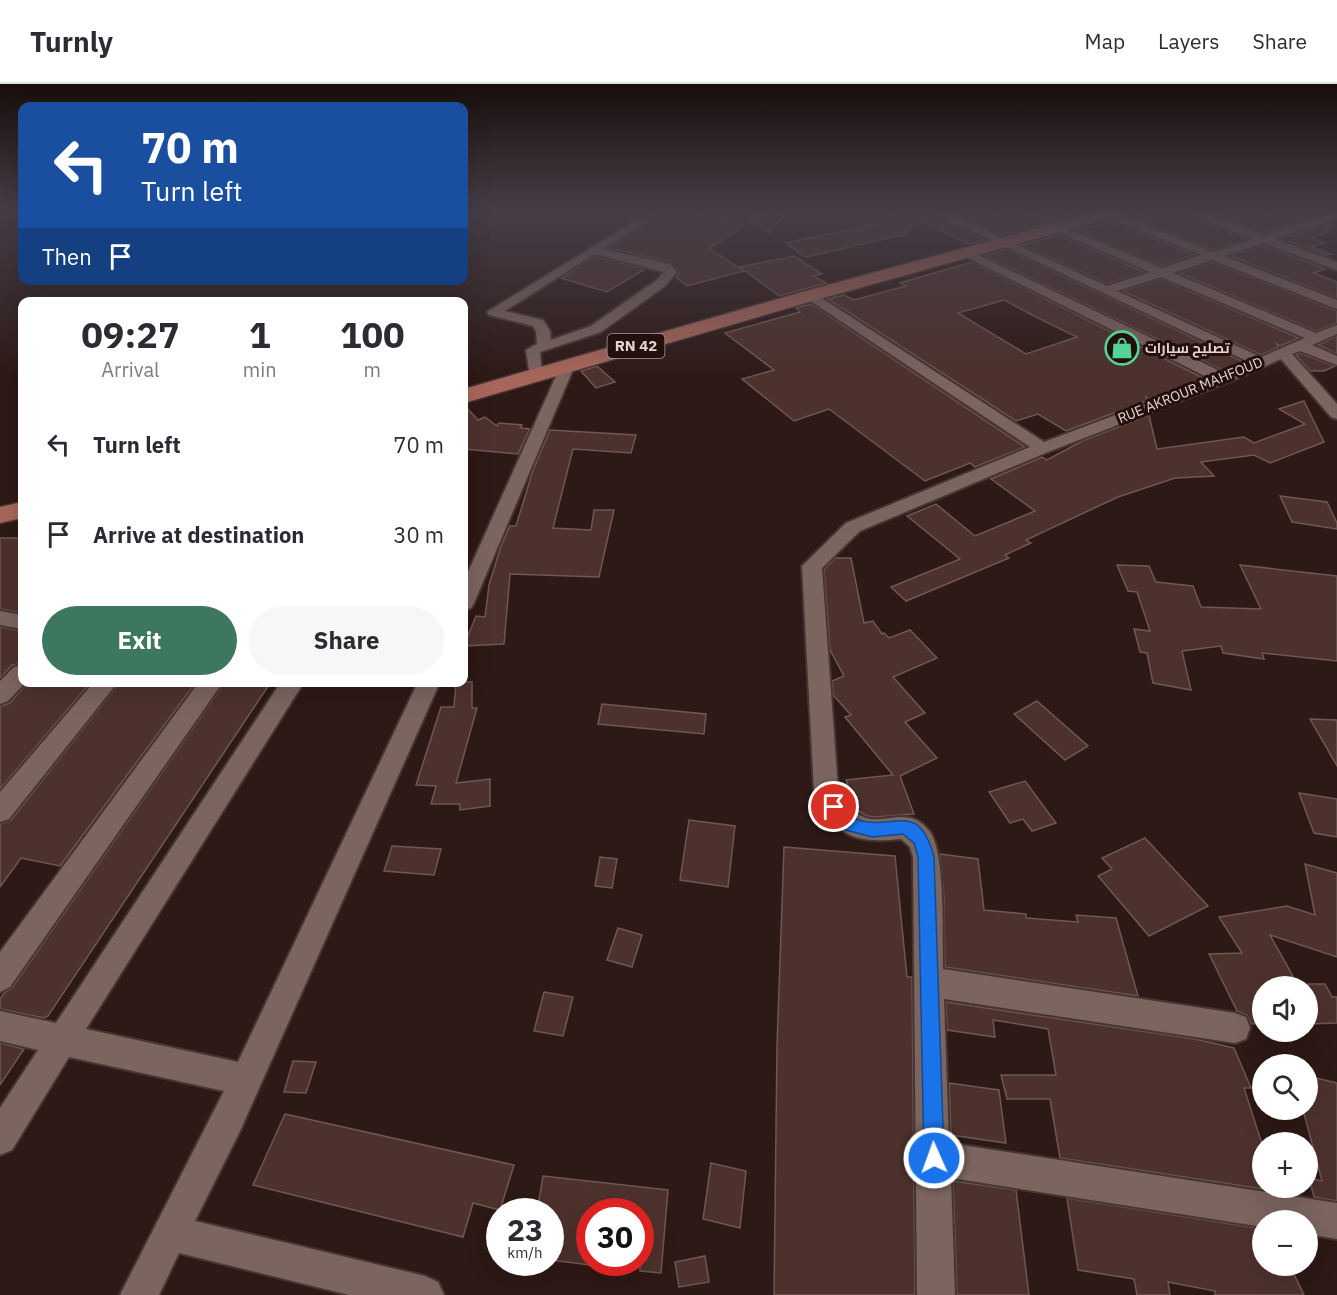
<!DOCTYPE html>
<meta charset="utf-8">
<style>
:root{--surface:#fff;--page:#f7f7f7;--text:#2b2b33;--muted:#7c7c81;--line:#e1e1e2;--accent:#3d775f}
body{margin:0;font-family:"IBM Plex Sans",Cairo,sans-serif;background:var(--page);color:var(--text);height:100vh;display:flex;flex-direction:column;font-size:22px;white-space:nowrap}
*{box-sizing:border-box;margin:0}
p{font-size:20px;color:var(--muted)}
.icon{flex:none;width:33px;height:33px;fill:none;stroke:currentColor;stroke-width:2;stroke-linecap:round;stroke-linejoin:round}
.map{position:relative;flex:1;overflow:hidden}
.details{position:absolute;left:18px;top:213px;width:450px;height:390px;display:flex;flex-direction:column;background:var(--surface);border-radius:12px;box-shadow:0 6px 24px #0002}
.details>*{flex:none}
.guide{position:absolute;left:18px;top:18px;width:450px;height:183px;border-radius:12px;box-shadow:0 6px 24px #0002;background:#1a4fa0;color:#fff;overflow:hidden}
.fabs{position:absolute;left:1252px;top:892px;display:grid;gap:12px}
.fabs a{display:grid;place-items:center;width:66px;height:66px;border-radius:50%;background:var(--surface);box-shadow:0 6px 24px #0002;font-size:30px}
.speed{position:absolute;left:486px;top:1114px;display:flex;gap:12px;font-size:30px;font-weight:700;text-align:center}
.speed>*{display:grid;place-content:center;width:78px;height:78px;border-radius:50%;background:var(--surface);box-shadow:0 6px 24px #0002;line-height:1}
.speed small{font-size:15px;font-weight:400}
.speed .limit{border:9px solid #d22;background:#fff;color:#111}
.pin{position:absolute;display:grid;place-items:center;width:51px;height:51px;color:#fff;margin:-26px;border:3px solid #fff;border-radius:50%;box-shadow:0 2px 6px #0007}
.me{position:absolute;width:66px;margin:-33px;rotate:358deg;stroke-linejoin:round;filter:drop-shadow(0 0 4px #0008)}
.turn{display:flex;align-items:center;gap:21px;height:126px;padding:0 24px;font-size:27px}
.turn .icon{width:78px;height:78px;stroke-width:2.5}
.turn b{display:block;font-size:42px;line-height:51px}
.then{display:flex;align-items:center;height:57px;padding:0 24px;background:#0003;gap:12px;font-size:22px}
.eta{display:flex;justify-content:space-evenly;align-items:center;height:102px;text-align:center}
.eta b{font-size:36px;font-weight:700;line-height:42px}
.button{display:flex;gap:12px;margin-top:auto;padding:12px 24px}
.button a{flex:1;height:69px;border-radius:36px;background:var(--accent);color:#fff;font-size:24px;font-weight:700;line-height:69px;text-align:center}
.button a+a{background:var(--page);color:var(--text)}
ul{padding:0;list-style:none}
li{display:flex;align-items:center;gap:18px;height:90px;padding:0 24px}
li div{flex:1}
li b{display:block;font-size:22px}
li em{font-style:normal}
header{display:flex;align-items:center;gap:36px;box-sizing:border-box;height:84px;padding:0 30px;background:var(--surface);border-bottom:2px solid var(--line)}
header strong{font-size:28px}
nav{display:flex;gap:33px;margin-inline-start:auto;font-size:21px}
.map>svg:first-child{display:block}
.building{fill:#4d312c;stroke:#6f5753;stroke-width:1.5;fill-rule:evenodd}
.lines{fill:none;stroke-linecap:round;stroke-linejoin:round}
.minor-casing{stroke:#453634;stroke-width:4}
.primary-casing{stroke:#453634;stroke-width:3}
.minor{fill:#7c645f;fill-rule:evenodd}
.primary{fill:#a8665a;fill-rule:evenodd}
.route{fill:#1a73e8;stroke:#114b97;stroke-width:1.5}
.labels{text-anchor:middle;stroke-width:6;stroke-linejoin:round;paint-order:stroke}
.far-poi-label{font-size:14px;font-weight:bold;fill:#e2d4d1;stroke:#23100d;text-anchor:start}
.far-street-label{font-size:14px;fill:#e2d4d1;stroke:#23100d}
.shield{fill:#23100d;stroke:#a99996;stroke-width:1.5}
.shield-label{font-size:15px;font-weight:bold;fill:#e2d4d1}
</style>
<header>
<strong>Turnly</strong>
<nav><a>Map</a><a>Layers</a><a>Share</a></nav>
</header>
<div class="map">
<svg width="1337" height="1211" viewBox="0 0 1337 1211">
<rect width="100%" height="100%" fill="#2d1916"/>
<g class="building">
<path d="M661,126H683L745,142L709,164L744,187L687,202L676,193L679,188L670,178L609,164L643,142L644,135Z"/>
<path d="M758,126H788L770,149L750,136Z"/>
<path d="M889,126H926L986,156L969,160L918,135L906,150L806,173L786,159L890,137Z"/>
<path d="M947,126H986L1009,136L1049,126H1061L1075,132L1002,151Z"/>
<path d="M1158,126H1178L1246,155L1213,166L1131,133Z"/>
<path d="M1201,126H1327L1328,129L1264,149Z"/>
<path d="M1113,138L1194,171L1162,182L1076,146Z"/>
<path d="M1327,141L1333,143L1324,146L1329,148L1312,153L1324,159L1312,163L1331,170L1326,171L1282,155Z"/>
<path d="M1058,151L1144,188L1107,200L1023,161Z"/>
<path d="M1263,161L1325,185L1314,189L1337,198V214L1231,172Z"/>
<path d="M1006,165L1244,278L1224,287L985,172Z"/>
<path d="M595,172L645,185L607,208L561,194Z"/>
<path d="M794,172L822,190L813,192L826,199L779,212L740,183Z"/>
<path d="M972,178L1205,295L1150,316L1146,313V317L1066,347L1038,330L1016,337L828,215L844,211L854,216L906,202L900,199ZM1004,216L1034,232L1077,253L1026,270L958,229Z"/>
<path d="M1212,178L1337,227V239L1316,247L1179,189Z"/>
<path d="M1161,195L1299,254L1280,262L1276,259L1278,263L1261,271L1123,207Z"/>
<path d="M811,220L1025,363L975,383L970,379L925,397L829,325L794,337L742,295L774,286L725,249L800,228L796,224Z"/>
<path d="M1337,252V270L1318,261Z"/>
<path d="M1300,269L1335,282L1324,287H1310L1296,271Z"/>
<path d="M597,282L615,298L596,304L581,287Z"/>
<path d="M1304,317L1324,358L1270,379L1254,371L1201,378L1214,392L1175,394L1118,413L1026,456L1031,459L1005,471L1009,474L906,517L891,503L960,475L907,432L936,420L975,452L1035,427L991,395L1042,373L1047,376L1082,357L1149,331L1157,365L1244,353L1254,359L1305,340L1279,325Z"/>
<path d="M464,321L478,336L485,333L497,342L499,339L522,341L520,344L530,345L518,370L464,365Z"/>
<path d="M550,346L636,351L631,369L573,365L553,444L591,446L594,426H614L599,493L510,490L504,560L464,562L476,532L485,533L489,501L501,462L510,442H516L533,386Z"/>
<path d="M1280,412L1327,418L1337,439V445L1292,438Z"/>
<path d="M0,454H22V529L0,525Z"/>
<path d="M835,474H851L864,539L873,537L882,550L884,549L889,554L910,546L937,574L893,593L925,629L905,638L937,674L900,692L914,730L875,733L867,732L855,725L846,696L893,691L845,633L851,631L833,611L832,597L844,592L830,566L824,485Z"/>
<path d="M1117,481L1149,482L1156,498L1193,502L1201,523L1261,525L1240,481L1337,492V577L1262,569L1264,575L1223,569L1221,562L1182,567L1191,606L1153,599L1147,569L1140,568L1134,545L1150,547L1137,508L1128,507Z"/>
<path d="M0,543L22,547V579L12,581L0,594Z"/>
<path d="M28,598H91L0,705V622L10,619Z"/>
<path d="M120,598H196L60,782L21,774L0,803V740L11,736Z"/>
<path d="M225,598H271L48,932L44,934L0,925V915L5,908L12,904Z"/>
<path d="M456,598H472V624H477L456,699L490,695V722L460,726V720H431L436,702L416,701L441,623H454Z"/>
<path d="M1037,617L1088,662L1065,676L1014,630Z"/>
<path d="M602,620L706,630L704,650L598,640Z"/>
<path d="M1310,635L1337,636V682Z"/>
<path d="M1025,697L1056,739L1032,747L1023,735L1010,739L989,708Z"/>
<path d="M1299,709L1337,715V753L1314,749Z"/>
<path d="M689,736L735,742L728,803L680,796Z"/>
<path d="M1145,754L1208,822L1149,852L1098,792L1112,785L1102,774Z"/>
<path d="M392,762L441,765L434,791L384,787Z"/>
<path d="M784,763L895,772L907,893H912L915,1211H774L777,962Z"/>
<path d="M940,770L978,775L984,826L1026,830V834L1078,838L1076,831L1116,834L1138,912L945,883L944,814Z"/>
<path d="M600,773L617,775L612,804L595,802Z"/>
<path d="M1305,780L1337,789V873L1270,851L1299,903H1263V939L1251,940L1247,931L1237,927L1209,870L1242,869L1219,833L1287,822L1315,831Z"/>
<path d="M618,844L642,851L632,883L607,876Z"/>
<path d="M1308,900H1325L1332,913H1337V939L1308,940Z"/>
<path d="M544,908L573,913L563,952L534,947Z"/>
<path d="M946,918L1195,955L1234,964L1251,1004H1244L1263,1063V1105L1060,1074L1050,1015H1007L1001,991H1056L1048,945L993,936L995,953L947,946Z"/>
<path d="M0,959L24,965L0,1001Z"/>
<path d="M293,977L316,978L306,1009L284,1008Z"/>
<path d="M1308,992L1337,999V1117L1314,1113L1309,1094L1322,1097L1303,1026H1308Z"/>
<path d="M949,999L999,1006L1006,1059L951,1051Z"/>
<path d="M285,1030L514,1081L500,1126L473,1119L463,1153L253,1101Z"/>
<path d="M711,1079L746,1087L740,1144L703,1135Z"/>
<path d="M543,1092L668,1106L661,1189L640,1187V1128H590V1181L550,1176V1128H537Z"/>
<path d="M953,1097L1016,1106L1029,1211H957Z"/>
<path d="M1067,1114L1263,1145V1182H1290L1304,1211H1215V1207L1168,1198L1170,1211H1137L1134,1195L1078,1186Z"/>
<path d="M705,1172L709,1198L679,1203L675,1178Z"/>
</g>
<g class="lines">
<defs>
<g id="minor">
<path d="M928,126H942L1107,202L1150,188L1053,146V142H1061L1162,184L1201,171L1104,132V128H1112L1213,168L1253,155L1180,126H1195L1264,151L1337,128V135L1275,155L1337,178V186L1263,159L1224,172L1337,216V225L1212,176L1173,189L1316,249L1337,241V250L1312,261L1337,272V281L1300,267L1292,270L1337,320V335L1331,333L1281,275L1229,298L1048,368L860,447L822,484L838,705C843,714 849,724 858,730C880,746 908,717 930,748C946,770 942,856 943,885L1235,929L1246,933L1250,944L1246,955L1235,959L944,915L949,1059L1337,1119V1155L1308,1150V1137H1263V1143L951,1094L955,1211H917L913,773L910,763L901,755C851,760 835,751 814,706L802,482L846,439L1030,363L803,212L804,209H814L1044,358L1211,295L962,171V167H970L1224,289L1249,278ZM1161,193L1305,254L1261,273L1117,207Z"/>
<path d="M638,135L642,136V140L603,165L670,180L677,188L665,202L601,248L540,268L542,290L535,294L530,293L526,266L537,260L536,247L533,242L489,231L487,228ZM595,170L664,188L657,196L591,242L551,256L550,247L543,236L505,227Z"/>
<path d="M568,277L575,281L474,519L471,524L464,526V497L561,281Z"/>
<path d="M0,527L22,531V545L0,541Z"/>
<path d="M22,581V598H26L8,617L0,620V597L14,583Z"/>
<path d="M94,598H118L9,735L0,738V708Z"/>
<path d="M199,598H223L10,903L0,908V868Z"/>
<path d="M281,598H304L86,945L238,978L418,598H440L240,1047L195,1137L425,1192L438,1198L444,1211H349L179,1169L159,1211H120L224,1007L69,973L12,1066L0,1071V1024L38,966L0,957V927L56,939Z"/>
</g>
<g id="primary">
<path d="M1104,126H1130L1128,129L816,216L464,319V305L802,208Z"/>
<path d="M22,418V434L0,439V423Z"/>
</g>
</defs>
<use href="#minor" class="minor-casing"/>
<use href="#primary" class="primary-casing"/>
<use href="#minor" class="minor"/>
<use href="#primary" class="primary"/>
</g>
<linearGradient id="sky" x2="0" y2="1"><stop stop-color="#190e0c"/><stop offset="0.43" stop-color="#463e47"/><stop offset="1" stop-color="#463e47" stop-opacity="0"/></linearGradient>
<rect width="1337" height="295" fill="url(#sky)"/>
<path class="route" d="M834,716C844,720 846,731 855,735C893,749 918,713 934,773L944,1074L941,1081L934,1084L927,1081L924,1074L918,773L914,759L903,750L872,753L842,745L827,723L829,718Z"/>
<defs>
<symbol id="shop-ring" viewBox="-11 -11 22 22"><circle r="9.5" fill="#23100d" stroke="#54d395" stroke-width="1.5"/><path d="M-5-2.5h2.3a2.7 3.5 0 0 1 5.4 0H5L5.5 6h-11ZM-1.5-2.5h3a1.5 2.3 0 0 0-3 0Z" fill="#54d395"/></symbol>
</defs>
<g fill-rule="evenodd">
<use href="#shop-ring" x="1103" y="245" width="38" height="38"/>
</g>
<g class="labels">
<g class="far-poi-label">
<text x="1145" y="269">تصليح سيارات</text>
</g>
<g class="far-street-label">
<text transform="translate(1190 306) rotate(-22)" y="5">RUE AKROUR MAHFOUD</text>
</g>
<rect class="shield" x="607.5" y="250" width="57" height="24" rx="4.5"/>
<g class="shield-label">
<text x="636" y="267">RN 42</text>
</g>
</g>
</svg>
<div class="fabs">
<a><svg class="icon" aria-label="sound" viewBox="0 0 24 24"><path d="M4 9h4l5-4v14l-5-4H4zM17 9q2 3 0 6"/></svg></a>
<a><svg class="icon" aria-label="search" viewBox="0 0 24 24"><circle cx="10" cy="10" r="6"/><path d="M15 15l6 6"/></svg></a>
<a>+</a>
<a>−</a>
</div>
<div class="speed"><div>23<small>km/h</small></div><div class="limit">30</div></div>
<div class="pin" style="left:834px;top:723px;background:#d93025"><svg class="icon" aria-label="arrive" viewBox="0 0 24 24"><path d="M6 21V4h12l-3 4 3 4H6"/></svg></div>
<svg class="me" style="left:934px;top:1074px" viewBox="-20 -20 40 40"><circle r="17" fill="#1a73e8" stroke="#fff" stroke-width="3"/><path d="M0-11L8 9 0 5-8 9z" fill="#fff"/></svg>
<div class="guide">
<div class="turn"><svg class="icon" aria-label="left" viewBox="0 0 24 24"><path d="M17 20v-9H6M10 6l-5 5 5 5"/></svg><div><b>70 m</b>Turn left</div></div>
<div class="then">Then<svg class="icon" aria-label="arrive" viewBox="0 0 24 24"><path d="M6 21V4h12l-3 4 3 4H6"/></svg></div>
</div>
<section class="details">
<div class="eta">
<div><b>09:27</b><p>Arrival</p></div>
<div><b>1</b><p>min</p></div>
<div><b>100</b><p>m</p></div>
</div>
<ul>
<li><svg class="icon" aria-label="left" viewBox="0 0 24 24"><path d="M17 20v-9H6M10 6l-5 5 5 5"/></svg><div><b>Turn left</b></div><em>70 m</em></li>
<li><svg class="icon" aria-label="arrive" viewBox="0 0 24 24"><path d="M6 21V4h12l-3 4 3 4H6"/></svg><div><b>Arrive at destination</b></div><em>30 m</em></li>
</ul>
<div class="button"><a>Exit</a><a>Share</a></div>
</section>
</div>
